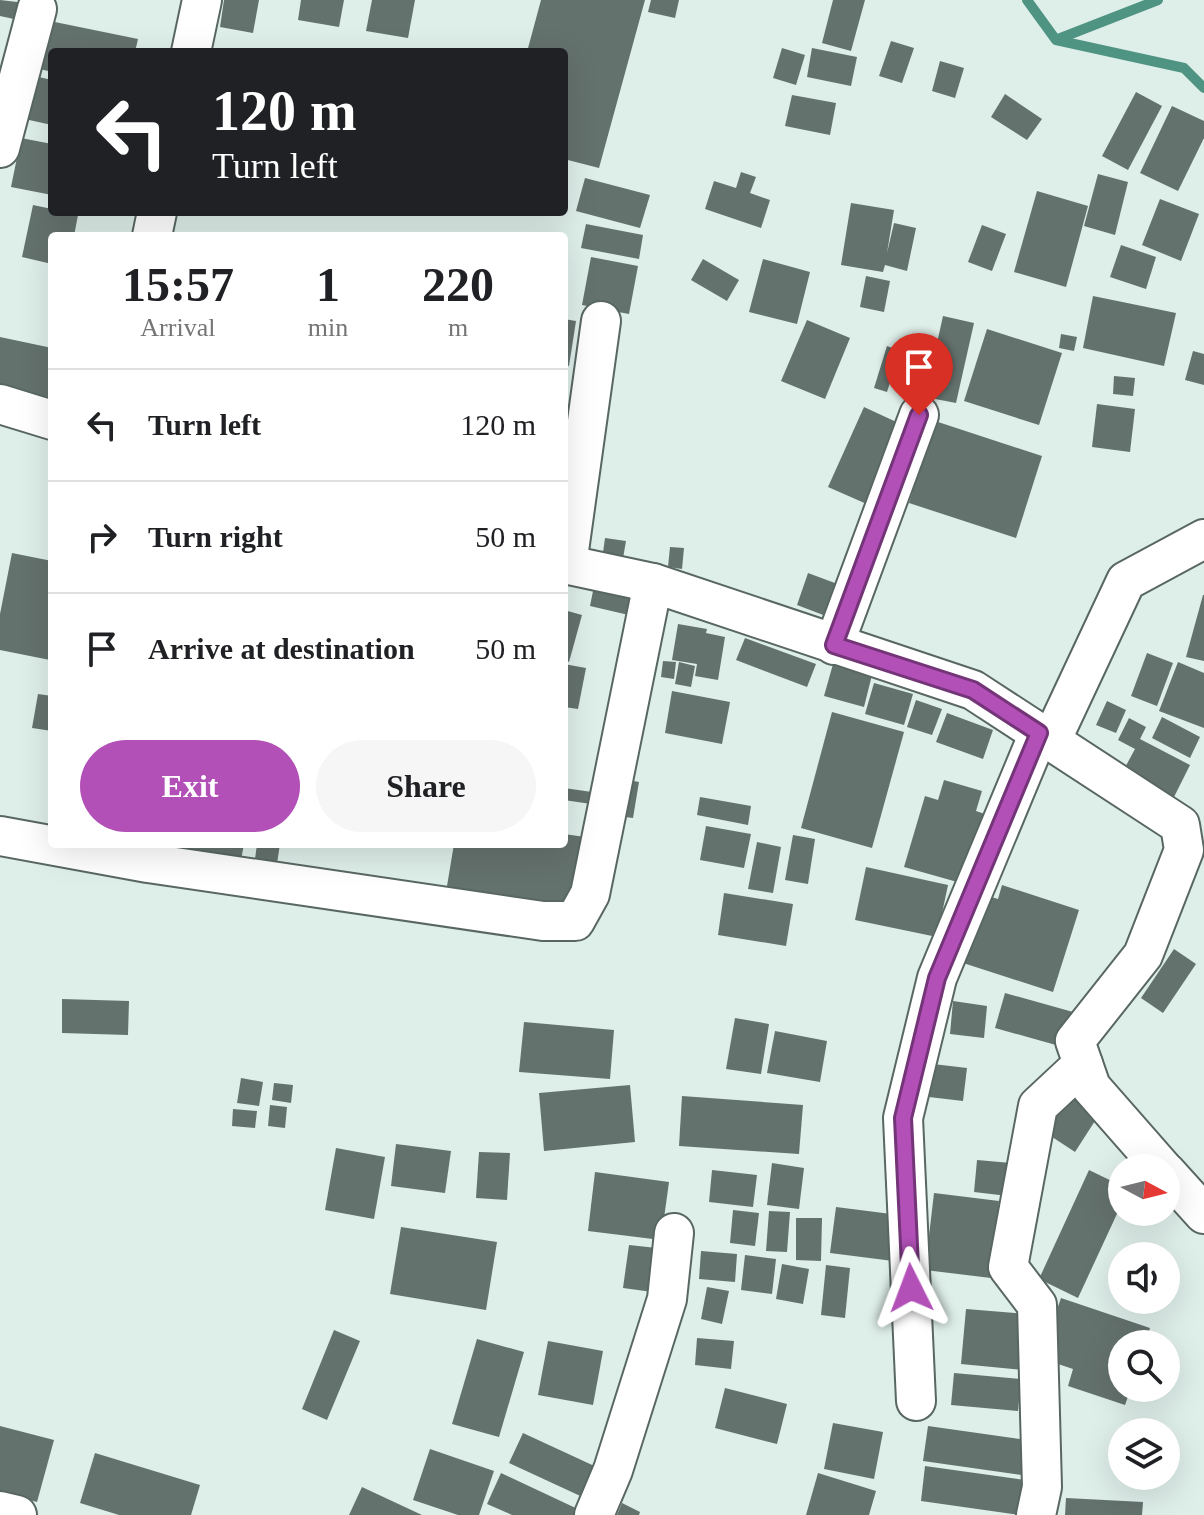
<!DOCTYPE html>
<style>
:root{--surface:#fff;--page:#f6f6f6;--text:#202124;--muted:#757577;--line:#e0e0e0;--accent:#b250b8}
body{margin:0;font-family:"Times New Roman",serif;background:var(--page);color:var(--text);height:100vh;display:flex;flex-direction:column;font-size:30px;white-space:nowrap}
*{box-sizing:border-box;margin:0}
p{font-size:26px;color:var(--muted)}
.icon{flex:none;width:44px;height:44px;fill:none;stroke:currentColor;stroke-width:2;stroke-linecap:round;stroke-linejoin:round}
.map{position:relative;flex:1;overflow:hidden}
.details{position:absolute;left:48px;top:232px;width:520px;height:616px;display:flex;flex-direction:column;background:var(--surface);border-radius:8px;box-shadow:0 8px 32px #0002}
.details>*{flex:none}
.banner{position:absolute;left:48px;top:48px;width:520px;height:168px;border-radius:8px;box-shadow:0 8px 32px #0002;background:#202124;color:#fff;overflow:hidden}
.needle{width:52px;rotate:97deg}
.fabs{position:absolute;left:1108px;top:1154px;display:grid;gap:16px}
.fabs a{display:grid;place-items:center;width:72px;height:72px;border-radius:50%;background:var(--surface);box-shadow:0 8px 32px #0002;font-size:40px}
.pin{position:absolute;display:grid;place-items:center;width:68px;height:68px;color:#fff;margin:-82px -34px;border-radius:50% 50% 50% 0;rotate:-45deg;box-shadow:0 0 8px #0007}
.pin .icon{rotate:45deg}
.me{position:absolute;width:88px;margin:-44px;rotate:357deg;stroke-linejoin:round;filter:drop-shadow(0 0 6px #0008)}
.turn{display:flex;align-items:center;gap:28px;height:168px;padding:0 32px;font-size:36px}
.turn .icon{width:104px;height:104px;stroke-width:2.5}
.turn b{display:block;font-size:56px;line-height:68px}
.eta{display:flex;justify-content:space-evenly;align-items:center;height:136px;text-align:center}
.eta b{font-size:48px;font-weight:700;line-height:56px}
.primary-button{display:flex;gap:16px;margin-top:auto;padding:16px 32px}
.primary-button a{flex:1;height:92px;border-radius:48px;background:var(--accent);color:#fff;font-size:32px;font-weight:700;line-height:92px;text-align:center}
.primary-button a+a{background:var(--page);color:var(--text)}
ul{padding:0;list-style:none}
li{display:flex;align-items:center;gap:24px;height:112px;padding:0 32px;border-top:2px solid var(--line)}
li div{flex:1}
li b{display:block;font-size:30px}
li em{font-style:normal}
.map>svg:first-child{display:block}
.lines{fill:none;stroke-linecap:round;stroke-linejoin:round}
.stream{stroke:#4f9483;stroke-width:10}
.building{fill:#64726e}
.minor-casing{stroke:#596763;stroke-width:42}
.minor{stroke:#fff;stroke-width:38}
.route-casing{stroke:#743478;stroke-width:20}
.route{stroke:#b250b8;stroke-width:14}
</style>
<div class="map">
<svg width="1204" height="1515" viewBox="0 0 1204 1515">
<rect width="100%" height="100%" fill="#deeee9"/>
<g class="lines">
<g class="stream">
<path d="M1027,0L1056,40L1184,68L1204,88"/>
<path d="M1058,39L1158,0"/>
</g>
</g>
<g class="building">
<path d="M0,0L26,3L23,21L0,16Z"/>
<path d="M224,0H259L253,33L220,27Z"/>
<path d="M301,0H344L339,27L298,20Z"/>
<path d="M372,0H415L408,38L366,31Z"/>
<path d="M541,0H645L599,168L564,159V52H527Z"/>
<path d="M651,0H679L675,18L648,12Z"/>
<path d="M833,0H865L851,51L822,43Z"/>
<path d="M45,20L138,39L135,52H52V72L36,68Z"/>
<path d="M891,41L914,48L902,83L879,76Z"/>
<path d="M782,48L805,55L796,85L773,78Z"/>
<path d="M812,48L857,57L851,86L807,77Z"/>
<path d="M940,61L964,68L955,98L932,91Z"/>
<path d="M30,75L52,80V125L20,118Z"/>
<path d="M1136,92L1162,106L1128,170L1102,156Z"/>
<path d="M1005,94L1042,119L1027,140L991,117Z"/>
<path d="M792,95L836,103L830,135L785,126Z"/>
<path d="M1172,106L1204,121V138L1178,191L1140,173Z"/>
<path d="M21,138L52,144V195L11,187Z"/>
<path d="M741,172L756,177L750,193L770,200L761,228L705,209L714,181L736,188Z"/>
<path d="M1098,174L1128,182L1115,235L1084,226Z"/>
<path d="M585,178L650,195L640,228L576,211Z"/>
<path d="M1037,191L1088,206L1066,287L1014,272Z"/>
<path d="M1160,199L1199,214L1181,261L1142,245Z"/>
<path d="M851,203L894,210L887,253L894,223L916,228L907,271L885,265L883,272L841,265Z"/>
<path d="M33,205L52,209V212L78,215L74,236H52V264L22,257Z"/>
<path d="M586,224L643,235L639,259L581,248Z"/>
<path d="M982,225L1006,234L992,271L968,262Z"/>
<path d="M1121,245L1156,257L1146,289L1110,277Z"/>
<path d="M591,257L638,266L629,314L582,305Z"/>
<path d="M703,259L739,280L727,301L691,280Z"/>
<path d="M763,259L810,272L797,324L749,312Z"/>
<path d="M866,276L890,281L884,312L860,307Z"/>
<path d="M1093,296L1176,313L1164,366L1083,348Z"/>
<path d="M943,316L974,323L956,403L925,397Z"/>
<path d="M564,319L576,321L569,366L564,365Z"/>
<path d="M807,320L850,338L825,399L781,381Z"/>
<path d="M987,329L1062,353L1039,425L964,401Z"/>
<path d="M1061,334L1077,337L1074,351L1059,348Z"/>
<path d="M0,337L52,348V398L0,387Z"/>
<path d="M887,346L900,351L887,392L874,388Z"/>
<path d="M908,347L922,350L917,375L902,373Z"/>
<path d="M1193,351L1204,354V385L1185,380Z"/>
<path d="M896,375L915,378L913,392L894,390Z"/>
<path d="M1114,376L1135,378L1133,396L1113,394Z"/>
<path d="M1097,404L1135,409L1130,452L1092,447Z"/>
<path d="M864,407L905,426L869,505L828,487Z"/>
<path d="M935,421L1042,456L1016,538L909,503Z"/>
<path d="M605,538L626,541L621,570L601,567Z"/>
<path d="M670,547L684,548L682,569L668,567Z"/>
<path d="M12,553L52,561L50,660L0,650V614Z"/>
<path d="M808,573L851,589L839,621L797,605Z"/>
<path d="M594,586L637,595L633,616L590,606Z"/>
<path d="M1203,595H1204V661L1186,657Z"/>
<path d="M564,610L582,615L569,662L564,660Z"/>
<path d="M678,624L707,629L706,633L725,637L718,680L695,676L697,664L672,660Z"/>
<path d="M745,638L816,664L807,687L736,660Z"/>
<path d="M1147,653L1173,663L1157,706L1131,696Z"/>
<path d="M663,661L676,662L674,679L661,677Z"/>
<path d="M679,662L695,666L691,687L675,684Z"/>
<path d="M1178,662L1204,673V728L1159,711Z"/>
<path d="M564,664L586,668L578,709L564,707Z"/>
<path d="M833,664L872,675L864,707L824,696Z"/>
<path d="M874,683L913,694L904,725L865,714Z"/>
<path d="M672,691L730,702L722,744L665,733Z"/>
<path d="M38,694L52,696V731L32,728Z"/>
<path d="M916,700L942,709L932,735L907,727Z"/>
<path d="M1107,701L1126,710L1116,733L1096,725Z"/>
<path d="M832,712L904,732L872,848L801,828Z"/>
<path d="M947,713L993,730L983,759L936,742Z"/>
<path d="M1162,717L1200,737L1190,758L1152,738Z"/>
<path d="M1129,718L1146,727L1140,739L1190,765L1173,799L1122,773L1135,749L1118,740Z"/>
<path d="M623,779L639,782L633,818L618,816Z"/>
<path d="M944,780L982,791L976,811L988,815L968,885L904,867L925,796L938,800Z"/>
<path d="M564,788L592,792L591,804L564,800Z"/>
<path d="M700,797L751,806L748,825L697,815Z"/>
<path d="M706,826L751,834L744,868L700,860Z"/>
<path d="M564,834L585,837L574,911L446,892L454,844H564Z"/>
<path d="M793,835L815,839L808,884L785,880Z"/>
<path d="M757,842L781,847L773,893L748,889Z"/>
<path d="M187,844H244L240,865L185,854Z"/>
<path d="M257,844H280L276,870L254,867Z"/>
<path d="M866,867L948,885L937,937L855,920Z"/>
<path d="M1002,885L1079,910L1053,992L957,961L979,893L998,899Z"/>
<path d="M724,893L793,904L786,946L718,935Z"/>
<path d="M1174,949L1196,964L1163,1013L1141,998Z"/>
<path d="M1005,993L1073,1012L1063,1047L995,1028Z"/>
<path d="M62,999L129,1001L128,1035L62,1033Z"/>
<path d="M953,1001L987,1006L984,1038L950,1034Z"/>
<path d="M735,1018L769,1024L761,1074L726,1069Z"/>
<path d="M524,1022L614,1030L610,1079L519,1072Z"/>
<path d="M775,1031L827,1041L820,1082L767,1073Z"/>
<path d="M933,1064L967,1068L963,1101L929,1097Z"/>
<path d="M241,1078L263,1082L259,1106L237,1103Z"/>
<path d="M274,1083L293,1085L291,1103L272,1100Z"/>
<path d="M630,1085L635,1142L544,1151L539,1093Z"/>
<path d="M1068,1087L1102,1110L1075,1152L1040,1129Z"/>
<path d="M682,1096L803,1105L799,1154L679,1146Z"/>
<path d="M270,1105L287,1107L285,1128L268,1126Z"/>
<path d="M233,1109L257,1111L255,1128L232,1126Z"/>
<path d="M396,1144L451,1151L445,1193L391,1186Z"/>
<path d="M336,1148L385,1157L374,1219L325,1210Z"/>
<path d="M479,1152L510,1153L507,1200L476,1198Z"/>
<path d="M977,1160L1011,1163L1008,1196L974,1192Z"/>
<path d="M772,1163L804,1168L799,1209L767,1205Z"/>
<path d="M712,1170L757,1175L753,1207L709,1202Z"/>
<path d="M1089,1170L1122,1186V1203L1078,1298L1039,1279Z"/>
<path d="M595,1172L669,1182L661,1240L588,1231Z"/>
<path d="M934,1193L999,1201L991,1278L925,1270Z"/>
<path d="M836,1207L907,1216L901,1262L830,1253Z"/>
<path d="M733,1210L759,1213L755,1246L730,1243Z"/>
<path d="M769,1211L790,1212L787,1252L766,1251Z"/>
<path d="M796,1218H822L821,1261L796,1260Z"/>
<path d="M401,1227L497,1242L486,1310L390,1294Z"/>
<path d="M629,1245L666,1249L660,1293L623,1288Z"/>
<path d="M701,1251L737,1254L735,1282L699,1279Z"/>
<path d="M745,1255L776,1259L772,1294L741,1290Z"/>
<path d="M782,1264L809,1269L803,1304L776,1299Z"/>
<path d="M826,1265L850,1268L845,1318L821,1315Z"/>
<path d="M707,1287L729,1291L722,1324L701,1319Z"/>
<path d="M1061,1298L1150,1328L1145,1344H1122V1388H1131L1125,1405L1068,1386L1073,1369L1049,1361L1048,1336Z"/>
<path d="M966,1309L1028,1314L1023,1370L961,1364Z"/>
<path d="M334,1330L360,1341L327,1420L302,1409Z"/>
<path d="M697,1338L734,1341L731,1369L695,1365Z"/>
<path d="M477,1339L524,1352L499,1437L452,1424Z"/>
<path d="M548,1341L603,1351L593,1405L538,1395Z"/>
<path d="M954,1373L1021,1379L1018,1411L951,1405Z"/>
<path d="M725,1388L787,1404L777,1444L715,1428Z"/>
<path d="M833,1423L883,1432L874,1479L824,1469Z"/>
<path d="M0,1426L54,1440L37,1502L0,1492Z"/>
<path d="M928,1426L1027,1440L1022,1475L923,1461Z"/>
<path d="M523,1433L603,1470L589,1500L509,1463Z"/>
<path d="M430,1449L494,1471L479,1515H458L413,1500Z"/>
<path d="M95,1453L200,1485L191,1515H119L80,1503Z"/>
<path d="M925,1466L1025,1480L1020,1515L921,1501Z"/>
<path d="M501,1473L582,1511L580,1515H512L487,1504Z"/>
<path d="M818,1473L876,1491L869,1515H806Z"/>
<path d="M362,1487L422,1515H349Z"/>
<path d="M1066,1498L1143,1502L1142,1515H1065Z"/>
<path d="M622,1503L640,1512L639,1515H617Z"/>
</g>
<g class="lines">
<defs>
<g id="minor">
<path d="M191,52L202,0"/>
<path d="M0,148L37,9"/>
<path d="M152,236L157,212"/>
<path d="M0,404L52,420"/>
<path d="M564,564L653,583L973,690L1180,825L1184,850L1143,955L1075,1041L1091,1087L1162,1168"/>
<path d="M567,565L601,321"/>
<path d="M834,645L919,415"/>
<path d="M1051,741L1126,581L1204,539"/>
<path d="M0,836L148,863L543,921H575L590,894L653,583"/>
<path d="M1166,1172L1204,1214"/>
<path d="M916,1401L903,1118L937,978L1039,733"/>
<path d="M0,1511L17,1515"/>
<path d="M594,1515L613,1470L667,1299L674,1233"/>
<path d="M1036,1515L1042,1487L1037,1305L1008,1267L1038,1106L1083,1064"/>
</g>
</defs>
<use href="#minor" class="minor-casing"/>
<use href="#minor" class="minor"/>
</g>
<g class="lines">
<defs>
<path id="route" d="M911,1288L903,1118L937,978L1039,733L973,690L834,645L919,415"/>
</defs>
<use href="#route" class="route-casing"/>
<use href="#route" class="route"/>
</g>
</svg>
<div class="fabs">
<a><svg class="needle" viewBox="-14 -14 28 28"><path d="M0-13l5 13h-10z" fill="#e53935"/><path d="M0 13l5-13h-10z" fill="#757577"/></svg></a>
<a><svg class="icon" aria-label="sound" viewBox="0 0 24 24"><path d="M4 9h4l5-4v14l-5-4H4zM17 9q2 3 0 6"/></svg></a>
<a><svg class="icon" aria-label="search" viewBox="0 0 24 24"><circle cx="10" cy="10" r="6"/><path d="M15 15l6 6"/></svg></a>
<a><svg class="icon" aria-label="layers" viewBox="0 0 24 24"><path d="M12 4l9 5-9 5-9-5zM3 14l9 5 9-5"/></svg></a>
</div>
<div class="pin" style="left:919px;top:415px;background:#d93025"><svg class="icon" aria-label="arrive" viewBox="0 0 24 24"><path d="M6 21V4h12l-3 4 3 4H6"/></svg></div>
<svg class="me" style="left:911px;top:1288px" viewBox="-20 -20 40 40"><path d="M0-17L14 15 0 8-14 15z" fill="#b250b8" stroke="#fff" stroke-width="4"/></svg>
<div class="banner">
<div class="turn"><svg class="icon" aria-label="left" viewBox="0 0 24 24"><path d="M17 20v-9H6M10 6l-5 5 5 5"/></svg><div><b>120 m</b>Turn left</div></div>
</div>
<section class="details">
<div class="eta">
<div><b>15:57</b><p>Arrival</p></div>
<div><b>1</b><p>min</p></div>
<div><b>220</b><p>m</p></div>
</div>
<ul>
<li><svg class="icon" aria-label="left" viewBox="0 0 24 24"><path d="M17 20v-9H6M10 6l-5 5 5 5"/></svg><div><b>Turn left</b></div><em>120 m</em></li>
<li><svg class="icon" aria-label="right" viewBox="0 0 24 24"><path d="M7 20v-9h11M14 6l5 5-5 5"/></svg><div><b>Turn right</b></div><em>50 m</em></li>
<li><svg class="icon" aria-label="arrive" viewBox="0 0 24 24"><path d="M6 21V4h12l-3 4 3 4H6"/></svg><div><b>Arrive at destination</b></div><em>50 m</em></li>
</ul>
<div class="primary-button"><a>Exit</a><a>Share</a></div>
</section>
</div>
